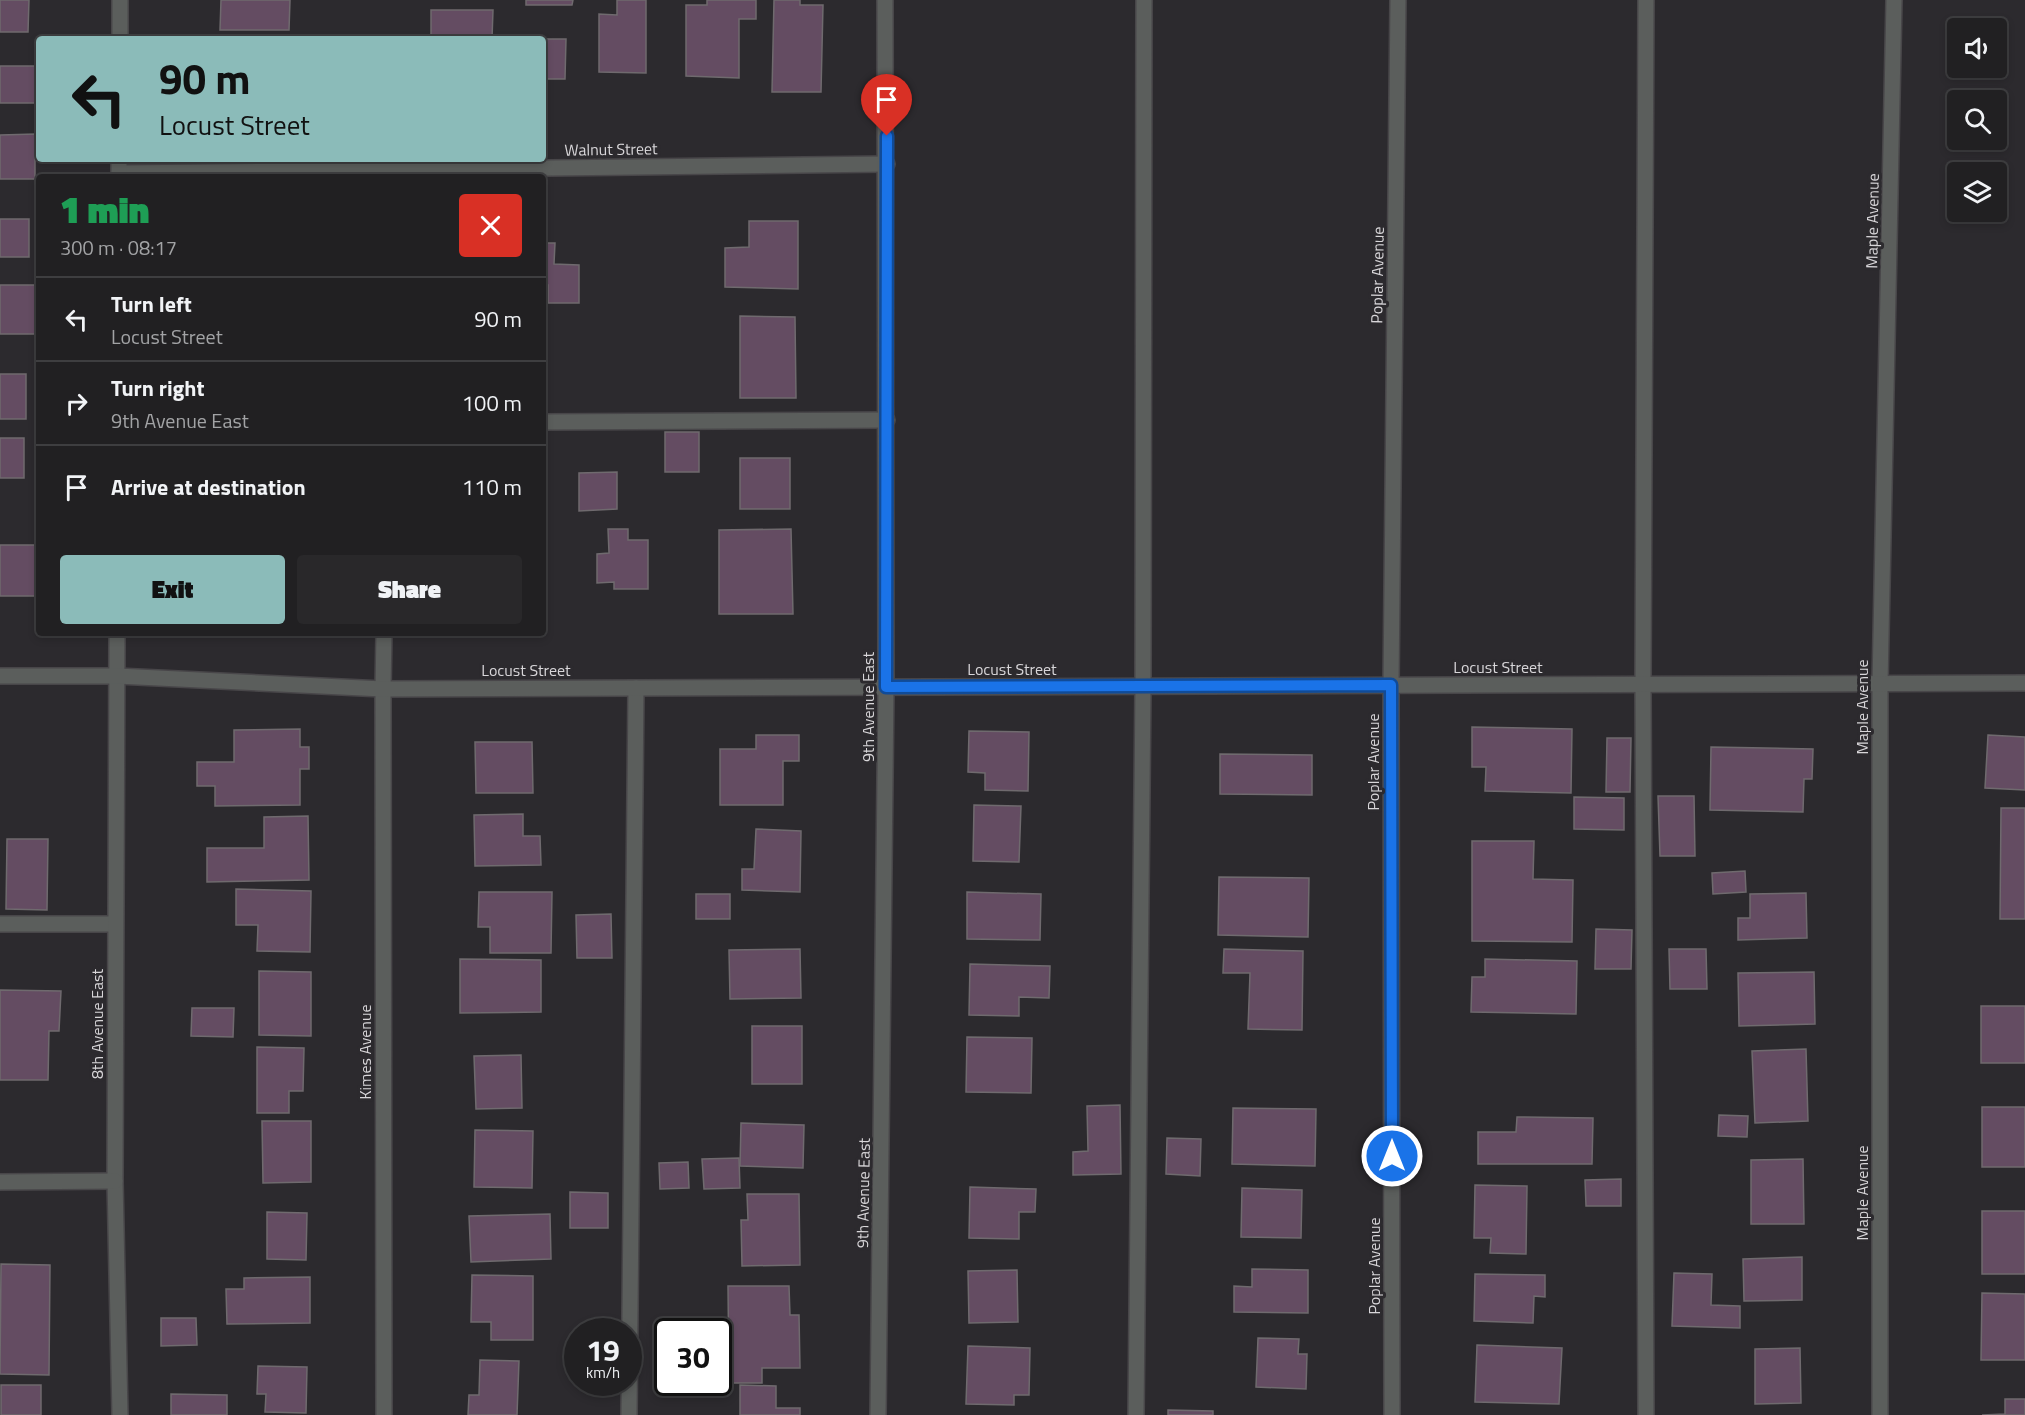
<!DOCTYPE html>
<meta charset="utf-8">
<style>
:root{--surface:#212022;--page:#29282a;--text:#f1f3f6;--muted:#a2a3a5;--line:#3e3e40;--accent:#8bbbb9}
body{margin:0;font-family:"Titillium Web",sans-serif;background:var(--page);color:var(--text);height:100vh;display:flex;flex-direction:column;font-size:22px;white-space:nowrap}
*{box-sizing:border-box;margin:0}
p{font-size:20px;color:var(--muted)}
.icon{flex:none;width:33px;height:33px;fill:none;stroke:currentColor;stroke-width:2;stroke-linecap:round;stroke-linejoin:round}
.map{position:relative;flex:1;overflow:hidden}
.panel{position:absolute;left:36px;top:174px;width:510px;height:462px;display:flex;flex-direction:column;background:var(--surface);border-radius:6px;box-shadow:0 3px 9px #0003,0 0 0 2px var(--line)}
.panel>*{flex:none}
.guide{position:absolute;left:36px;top:36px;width:510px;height:126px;border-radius:6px;box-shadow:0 3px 9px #0003,0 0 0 2px var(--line);background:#8bbbb9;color:#111;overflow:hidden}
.fabs{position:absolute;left:1947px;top:18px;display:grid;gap:12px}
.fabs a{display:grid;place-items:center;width:60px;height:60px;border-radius:6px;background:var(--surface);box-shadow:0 3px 9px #0003,0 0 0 2px var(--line);font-size:30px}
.speed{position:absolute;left:564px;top:1318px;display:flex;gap:12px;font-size:30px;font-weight:700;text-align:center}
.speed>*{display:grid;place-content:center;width:78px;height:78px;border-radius:50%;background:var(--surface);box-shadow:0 3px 9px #0003,0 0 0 2px var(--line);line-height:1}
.speed small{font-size:15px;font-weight:400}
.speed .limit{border:3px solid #111;border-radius:9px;background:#fff;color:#111}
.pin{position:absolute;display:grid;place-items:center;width:51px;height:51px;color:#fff;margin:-62px -26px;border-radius:50% 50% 50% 0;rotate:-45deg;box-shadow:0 0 6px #0007}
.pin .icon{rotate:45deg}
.me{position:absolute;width:66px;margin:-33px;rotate:0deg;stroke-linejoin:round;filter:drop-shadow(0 0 4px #0008)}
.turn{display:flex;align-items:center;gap:21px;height:126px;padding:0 24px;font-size:27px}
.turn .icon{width:78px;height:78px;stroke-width:2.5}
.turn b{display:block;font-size:42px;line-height:51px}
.round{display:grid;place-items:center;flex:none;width:63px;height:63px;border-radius:6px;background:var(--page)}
.head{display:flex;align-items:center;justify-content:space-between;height:102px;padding:0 24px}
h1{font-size:36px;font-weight:800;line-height:45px;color:#1e9e55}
.action{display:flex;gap:12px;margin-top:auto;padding:12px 24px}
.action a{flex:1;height:69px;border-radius:6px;background:var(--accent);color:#111;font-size:24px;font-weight:800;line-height:69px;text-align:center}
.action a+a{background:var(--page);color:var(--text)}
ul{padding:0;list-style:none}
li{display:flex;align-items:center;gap:18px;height:84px;padding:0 24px;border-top:2px solid var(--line)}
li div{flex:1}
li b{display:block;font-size:22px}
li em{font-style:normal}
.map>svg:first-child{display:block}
.building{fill:#644c62;stroke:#6f6a6e;stroke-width:1.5}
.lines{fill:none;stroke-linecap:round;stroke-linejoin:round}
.service-casing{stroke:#484649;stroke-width:18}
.minor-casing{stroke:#484649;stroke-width:18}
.tertiary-casing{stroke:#484649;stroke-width:18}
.service{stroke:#5b5e5c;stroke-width:15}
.minor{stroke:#5b5e5c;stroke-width:15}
.tertiary{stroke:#5b5e5c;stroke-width:15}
.route-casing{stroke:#114b97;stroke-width:15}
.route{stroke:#1a73e8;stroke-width:10}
.labels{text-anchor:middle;stroke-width:6;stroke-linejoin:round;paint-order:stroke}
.street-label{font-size:16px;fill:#d8d6d9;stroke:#2c2a2e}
</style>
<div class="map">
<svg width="2025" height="1415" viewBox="0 0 2025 1415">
<rect width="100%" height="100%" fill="#2c2a2e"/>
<g class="building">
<path d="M0,0H29L28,32H0Z"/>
<path d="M221,0H290L289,30H220Z"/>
<path d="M526,0H573L572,5H526Z"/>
<path d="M617,0H646V73L599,72V14L617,15Z"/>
<path d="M707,0H756V19H739V78L686,76V5H707Z"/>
<path d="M774,0H800V5H823L821,92H772Z"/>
<path d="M431,10H493L492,39H431Z"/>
<path d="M509,39H566L565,79H543V39Z"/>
<rect x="0" y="66" width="35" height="37"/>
<path d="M35,134V179H0V135Z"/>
<rect x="0" y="219" width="29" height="38"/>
<path d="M749,221H798V289L725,287V248L749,247Z"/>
<path d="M543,243H555L554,264L579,265V303H548V285H543Z"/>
<rect x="0" y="285" width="37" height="49"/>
<path d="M740,316L795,317L796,398H740Z"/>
<rect x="0" y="374" width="26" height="45"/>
<rect x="665" y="432" width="34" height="40"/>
<rect x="0" y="438" width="24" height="40"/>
<rect x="740" y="458" width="50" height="51"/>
<path d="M617,472V509L579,511V473Z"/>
<path d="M608,529H628V540H648V589H614V582L597,583V554L609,553Z"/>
<path d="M791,529L793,614H719V530Z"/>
<rect x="0" y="545" width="35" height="51"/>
<path d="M1472,727L1572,729L1571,793L1485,791L1486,767H1472Z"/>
<path d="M300,729V747H309V769H300V805L215,806V786H197V762H234V730Z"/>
<path d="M969,731L1029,732L1028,791L985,790V773L968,772Z"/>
<path d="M756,735H799V761H783V805H720V749H756Z"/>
<path d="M1988,735L2025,737V790L1985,788Z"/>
<path d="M1607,738H1631L1630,792H1606Z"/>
<path d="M475,742H532L533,793H476Z"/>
<path d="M1711,747L1813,749L1812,779H1804L1803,812L1710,810Z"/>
<path d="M1220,754L1312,755V795L1220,794Z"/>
<path d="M1658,796H1694L1695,856H1660Z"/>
<path d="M1574,797L1624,798V830L1574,829Z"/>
<path d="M974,805L1021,806L1019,862L973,861Z"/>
<path d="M2001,808H2025V919H2000Z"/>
<path d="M523,814V836H540L541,865L475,866L474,815Z"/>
<path d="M308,816L309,880L207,882V848H264V817Z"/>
<path d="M756,829L801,831L800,892L742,890V869H754Z"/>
<path d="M7,839H48L47,910L6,909Z"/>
<path d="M1472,841H1534L1533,879L1573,880L1572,942L1472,941Z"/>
<path d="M1745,871L1746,892L1713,894L1712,873Z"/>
<path d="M1219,877L1309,878L1308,937L1218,935Z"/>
<path d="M236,889L311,891L310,952L257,951L258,925H236Z"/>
<path d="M479,892H552L551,953H490V927H478Z"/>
<path d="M967,892L1041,894L1040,940L967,939Z"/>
<path d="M1806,893L1807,938L1738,940V918H1750V894Z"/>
<rect x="696" y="894" width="34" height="25"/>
<path d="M611,914L612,958H577L576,915Z"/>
<path d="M1596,929L1632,930L1631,969H1595Z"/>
<path d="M800,949L801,998L730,999L729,950Z"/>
<path d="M1224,949L1303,951L1302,1030L1248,1029L1250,973H1223Z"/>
<path d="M1669,949H1706L1707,989H1670Z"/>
<path d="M460,959L541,960V1012L460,1013Z"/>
<path d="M1485,959L1577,961L1576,1014L1471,1012L1472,977H1485Z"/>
<path d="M970,964L1050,966L1049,998L1019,997V1016L969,1015Z"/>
<path d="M259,971L311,972V1036L259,1035Z"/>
<path d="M1814,972L1815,1024L1739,1026L1738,973Z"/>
<path d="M0,990L61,991L59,1031H49L48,1080H0Z"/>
<rect x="1981" y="1006" width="44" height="57"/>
<path d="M192,1008H234L233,1037L191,1036Z"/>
<rect x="752" y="1026" width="50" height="58"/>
<path d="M967,1037L1032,1038L1031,1093L966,1092Z"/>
<path d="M257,1047L304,1048L303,1091H289V1113H257Z"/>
<path d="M1806,1049L1808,1121L1755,1123L1752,1051Z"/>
<path d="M521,1055L522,1108L476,1109L474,1056Z"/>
<path d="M1120,1105L1121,1174L1073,1175V1152L1088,1151L1087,1106Z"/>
<rect x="1982" y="1107" width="43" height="60"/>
<path d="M1233,1108L1316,1109L1315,1166L1232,1164Z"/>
<path d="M1719,1115L1748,1116L1747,1137L1718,1136Z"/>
<path d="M1517,1117L1593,1118L1592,1164H1478V1132H1516Z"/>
<path d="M262,1121H311V1182L263,1183Z"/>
<path d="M741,1123L804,1125L803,1168L740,1166Z"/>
<path d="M475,1130L533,1131L532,1188L474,1187Z"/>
<path d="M1167,1138L1201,1139L1200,1176L1166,1174Z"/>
<path d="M739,1158L740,1188L704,1189L702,1159Z"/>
<path d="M1803,1159L1804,1224H1751V1160Z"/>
<path d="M688,1162L689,1188L660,1189L659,1163Z"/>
<path d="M1621,1179V1206H1586L1585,1180Z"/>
<path d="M1475,1185L1527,1186L1526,1254L1490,1253L1491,1238H1474Z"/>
<path d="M970,1187L1036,1189L1035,1212H1019V1239L969,1238Z"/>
<path d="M1242,1188L1302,1190L1301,1238L1241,1237Z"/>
<path d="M570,1192L608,1193V1228H570Z"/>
<path d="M747,1194H799L800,1265L742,1266L741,1220H748Z"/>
<rect x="1982" y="1211" width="43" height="63"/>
<path d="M267,1212L307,1213L306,1260L267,1259Z"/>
<path d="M550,1214L551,1259L471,1262L469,1216Z"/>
<path d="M1802,1257V1300L1744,1301L1743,1259Z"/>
<path d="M1,1264L50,1265L49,1375L0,1374Z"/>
<path d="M1252,1269L1308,1270V1313L1234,1312V1286L1252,1287Z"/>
<path d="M1017,1270L1018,1322L969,1323L968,1271Z"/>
<path d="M1674,1273L1712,1274L1711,1305L1740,1306V1328L1672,1326Z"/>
<path d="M1475,1274L1545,1275V1297L1534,1296L1533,1323L1474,1321Z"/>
<path d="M472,1275L533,1276V1340H491V1322H471Z"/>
<path d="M310,1277V1323L227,1324L226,1289H244V1278Z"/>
<path d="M728,1286H789L790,1315H799L800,1368H762V1383H729Z"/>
<path d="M1982,1293L2025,1294V1360H1981Z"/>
<path d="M161,1318H196L197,1345L161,1346Z"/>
<path d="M1258,1338L1299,1339L1298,1354H1307L1306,1389L1256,1387Z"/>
<path d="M1477,1345L1562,1348L1559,1404L1475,1402Z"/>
<path d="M968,1346L1030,1348L1029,1395H1014V1405L966,1404Z"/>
<path d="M1800,1348L1801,1403L1755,1404V1349Z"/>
<path d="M480,1360L519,1361L517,1415H468L469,1395H479Z"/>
<path d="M258,1366L307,1367L306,1413L265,1412L266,1394H257Z"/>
<rect x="1" y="1385" width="40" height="30"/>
<path d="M740,1385L776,1386V1408H800V1415H740Z"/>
<path d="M171,1394L227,1395V1415H171Z"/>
<path d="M2005,1399H2025V1415H1982L2005,1414Z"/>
<path d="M1168,1410L1213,1411V1415H1168Z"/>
</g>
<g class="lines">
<defs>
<g id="service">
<path d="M1646,0L1643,684L1646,1415"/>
<path d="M543,422L887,420"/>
<path d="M383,689L384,633"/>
<path d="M0,924H115"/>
<path d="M629,1415L636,688"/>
<path d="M1136,1415L1143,686L1144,0"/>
</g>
<g id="minor">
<path d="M120,39V0"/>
<path d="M119,173L887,164"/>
<path d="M119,177V159"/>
<path d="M117,633L115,1181L120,1415"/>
<path d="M383,689L384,1415"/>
<path d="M0,1182L115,1181"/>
<path d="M878,1415L886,687L885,0"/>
<path d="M1392,1415L1391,685L1398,0"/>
<path d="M1880,1415V684L1894,0"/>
</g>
<path id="tertiary" d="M0,676H117L383,689L2025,683"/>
</defs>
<use href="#service" class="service-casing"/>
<use href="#minor" class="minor-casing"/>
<use href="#tertiary" class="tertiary-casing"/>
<use href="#service" class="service"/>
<use href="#minor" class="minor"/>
<use href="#tertiary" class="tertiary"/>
</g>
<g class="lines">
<defs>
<path id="route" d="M887,136L886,687L1391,685L1392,1156"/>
</defs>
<use href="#route" class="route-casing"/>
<use href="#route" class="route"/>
</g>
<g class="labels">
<g class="street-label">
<text transform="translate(611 149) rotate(-1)" y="6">Walnut Street</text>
<text transform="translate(1872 221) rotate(-89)" y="6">Maple Avenue</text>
<text transform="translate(1377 275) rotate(-89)" y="6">Poplar Avenue</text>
<text x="1498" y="673">Locust Street</text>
<text x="1012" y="675">Locust Street</text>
<text x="526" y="676">Locust Street</text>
<text transform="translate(868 707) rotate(-90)" y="6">9th Avenue East</text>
<text transform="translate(1862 707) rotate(-90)" y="6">Maple Avenue</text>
<text transform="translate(1373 762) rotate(-90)" y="6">Poplar Avenue</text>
<text transform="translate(97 1024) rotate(-90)" y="6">8th Avenue East</text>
<text transform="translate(365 1052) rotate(-90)" y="6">Kimes Avenue</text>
<text transform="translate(863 1193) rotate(-89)" y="6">9th Avenue East</text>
<text transform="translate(1862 1193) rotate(-90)" y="6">Maple Avenue</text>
<text transform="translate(1374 1266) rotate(-90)" y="6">Poplar Avenue</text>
</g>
</g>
</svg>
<div class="fabs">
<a><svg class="icon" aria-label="sound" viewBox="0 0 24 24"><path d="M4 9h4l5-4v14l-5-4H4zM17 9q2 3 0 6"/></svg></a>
<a><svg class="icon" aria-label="search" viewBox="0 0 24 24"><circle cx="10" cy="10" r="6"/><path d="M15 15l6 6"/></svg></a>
<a><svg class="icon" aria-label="layers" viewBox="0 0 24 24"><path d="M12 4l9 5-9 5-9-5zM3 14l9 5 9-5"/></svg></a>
</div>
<div class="speed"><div>19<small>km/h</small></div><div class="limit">30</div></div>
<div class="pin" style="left:887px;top:136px;background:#d93025"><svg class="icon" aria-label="arrive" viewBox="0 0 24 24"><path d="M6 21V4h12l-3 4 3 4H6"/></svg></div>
<svg class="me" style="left:1392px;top:1156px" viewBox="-20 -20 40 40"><circle r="17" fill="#1a73e8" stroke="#fff" stroke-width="3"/><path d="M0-11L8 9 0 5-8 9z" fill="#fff"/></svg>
<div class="guide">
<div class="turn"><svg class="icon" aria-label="left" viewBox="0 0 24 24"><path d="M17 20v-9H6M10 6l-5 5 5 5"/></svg><div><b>90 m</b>Locust Street</div></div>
</div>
<section class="panel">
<div class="head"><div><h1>1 min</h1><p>300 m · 08:17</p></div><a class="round" style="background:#d93025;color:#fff"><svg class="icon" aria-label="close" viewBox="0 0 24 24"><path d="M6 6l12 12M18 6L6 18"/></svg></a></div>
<ul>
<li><svg class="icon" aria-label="left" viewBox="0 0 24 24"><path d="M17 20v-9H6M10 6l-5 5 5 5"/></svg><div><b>Turn left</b><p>Locust Street</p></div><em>90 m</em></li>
<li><svg class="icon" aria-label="right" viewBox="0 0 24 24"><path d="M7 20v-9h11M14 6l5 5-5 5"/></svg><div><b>Turn right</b><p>9th Avenue East</p></div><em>100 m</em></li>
<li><svg class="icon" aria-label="arrive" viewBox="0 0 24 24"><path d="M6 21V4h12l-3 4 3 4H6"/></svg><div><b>Arrive at destination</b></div><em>110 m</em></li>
</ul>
<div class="action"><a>Exit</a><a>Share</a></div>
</section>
</div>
